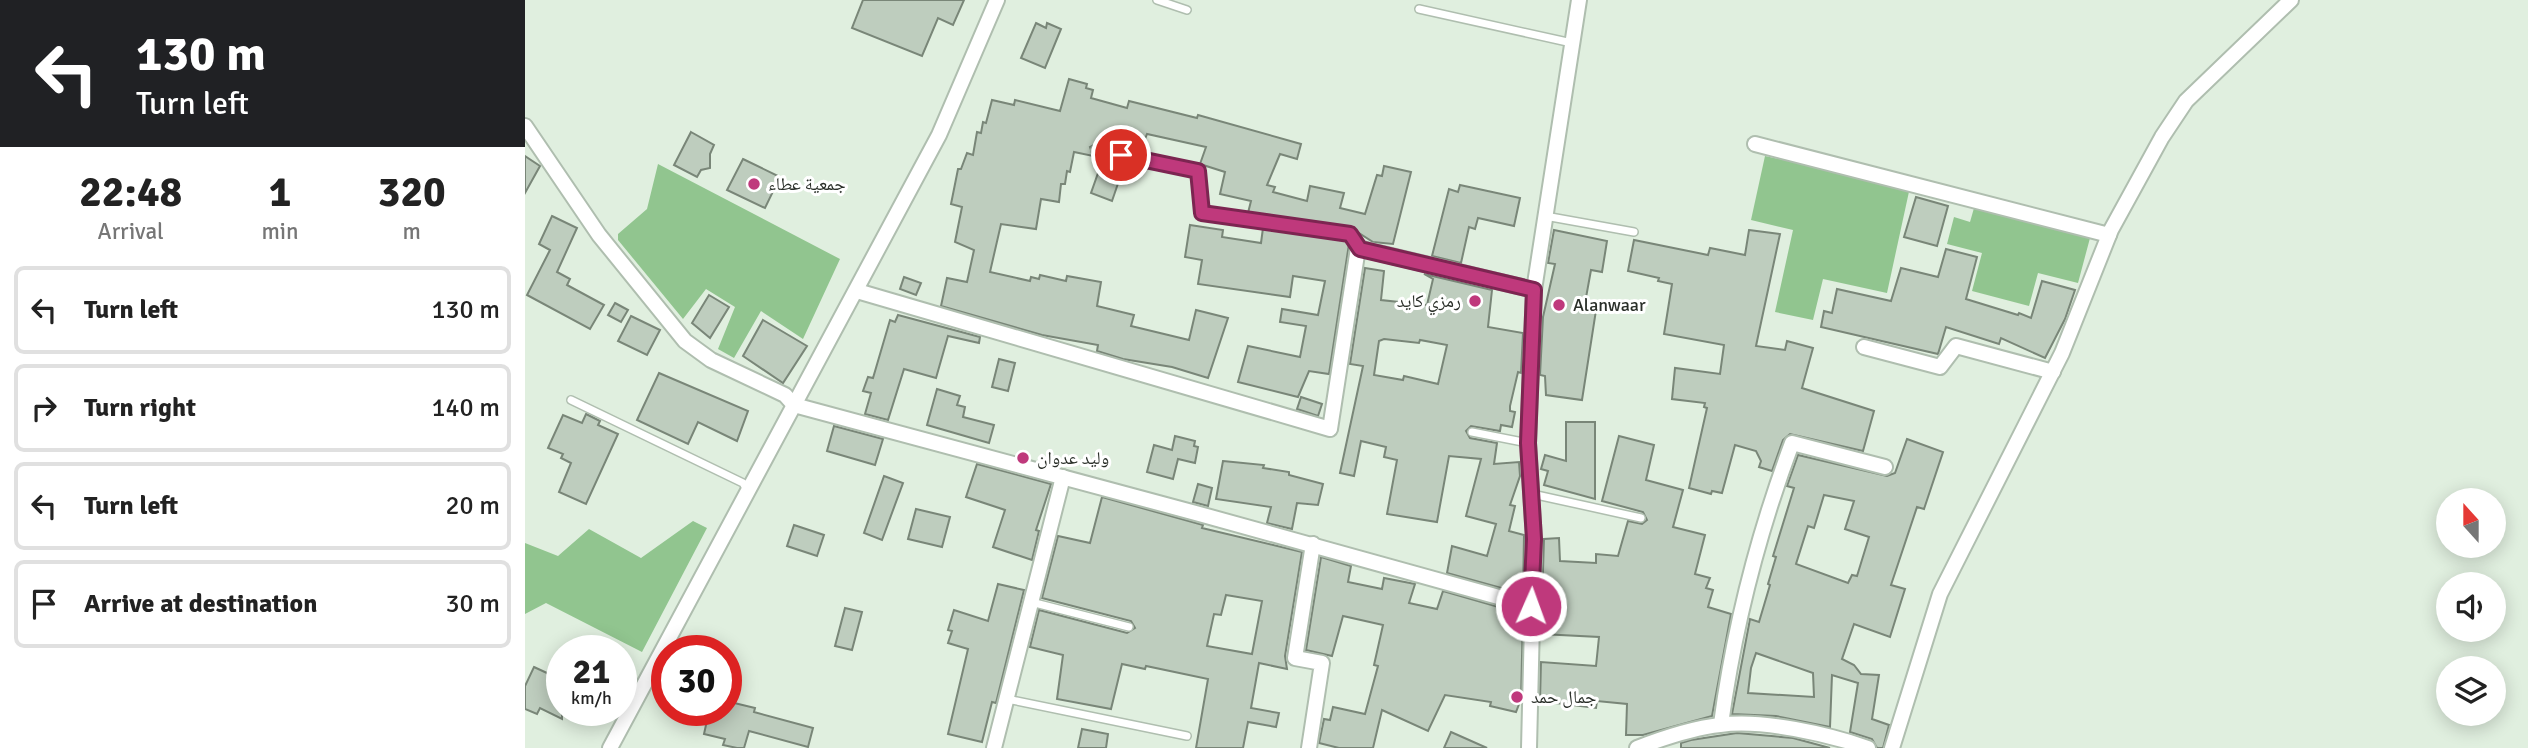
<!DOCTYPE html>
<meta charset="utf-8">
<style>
:root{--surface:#fff;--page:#f2f2f2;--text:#222;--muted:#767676;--line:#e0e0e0}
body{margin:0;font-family:Signika,"Noto Naskh Arabic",sans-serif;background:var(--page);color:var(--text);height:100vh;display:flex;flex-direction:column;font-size:26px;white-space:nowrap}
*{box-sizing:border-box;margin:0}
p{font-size:23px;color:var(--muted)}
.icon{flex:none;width:38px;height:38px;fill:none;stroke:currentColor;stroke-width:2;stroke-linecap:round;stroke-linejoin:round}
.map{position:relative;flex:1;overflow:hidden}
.details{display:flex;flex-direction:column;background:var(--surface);width:525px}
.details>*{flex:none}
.hud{background:#202124;color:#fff;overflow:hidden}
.needle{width:46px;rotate:339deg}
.fabs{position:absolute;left:1911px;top:488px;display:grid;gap:14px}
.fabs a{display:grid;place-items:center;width:70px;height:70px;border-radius:50%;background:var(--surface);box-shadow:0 4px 18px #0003;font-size:35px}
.speed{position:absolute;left:21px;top:635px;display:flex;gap:14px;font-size:35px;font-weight:700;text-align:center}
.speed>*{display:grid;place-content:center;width:91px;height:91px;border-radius:50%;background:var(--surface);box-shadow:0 4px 18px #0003;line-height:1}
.speed small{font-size:18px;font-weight:400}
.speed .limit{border:10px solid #d22;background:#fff;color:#111}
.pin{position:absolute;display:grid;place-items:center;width:60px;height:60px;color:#fff;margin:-30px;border:4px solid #fff;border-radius:50%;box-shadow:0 2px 7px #0007}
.me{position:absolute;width:77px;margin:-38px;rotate:2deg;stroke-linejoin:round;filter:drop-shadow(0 0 5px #0008)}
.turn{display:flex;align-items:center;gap:24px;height:147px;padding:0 21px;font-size:32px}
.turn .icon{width:91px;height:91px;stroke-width:2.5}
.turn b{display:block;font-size:49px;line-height:60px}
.eta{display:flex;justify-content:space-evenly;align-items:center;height:119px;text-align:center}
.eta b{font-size:42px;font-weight:700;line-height:49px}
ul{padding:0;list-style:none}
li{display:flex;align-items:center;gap:21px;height:88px;margin:0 14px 10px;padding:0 7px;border:4px solid var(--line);border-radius:10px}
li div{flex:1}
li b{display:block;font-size:26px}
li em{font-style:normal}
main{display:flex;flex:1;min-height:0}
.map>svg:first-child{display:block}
.forest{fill:#91c58f}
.building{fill:#becdbe;stroke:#798678;stroke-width:2;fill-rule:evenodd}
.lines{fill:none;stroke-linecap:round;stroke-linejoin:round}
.lane-casing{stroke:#afbeaf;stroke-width:10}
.street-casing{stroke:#afbeaf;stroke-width:18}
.lane{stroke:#fff;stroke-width:7}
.street{stroke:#fff;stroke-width:14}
.route-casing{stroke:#7c2551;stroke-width:18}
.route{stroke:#bf397c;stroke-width:12}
.poi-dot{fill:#bf397c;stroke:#fff;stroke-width:2.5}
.labels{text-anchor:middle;stroke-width:6;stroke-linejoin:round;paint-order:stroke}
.poi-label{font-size:18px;fill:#2a2f29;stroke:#fff;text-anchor:start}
</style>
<main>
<section class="details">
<div class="hud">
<div class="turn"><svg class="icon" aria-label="left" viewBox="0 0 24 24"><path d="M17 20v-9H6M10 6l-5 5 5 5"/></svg><div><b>130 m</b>Turn left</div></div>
</div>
<div class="eta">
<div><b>22:48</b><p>Arrival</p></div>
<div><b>1</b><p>min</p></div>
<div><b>320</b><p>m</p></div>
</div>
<ul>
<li><svg class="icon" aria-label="left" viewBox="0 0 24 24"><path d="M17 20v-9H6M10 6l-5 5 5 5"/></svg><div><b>Turn left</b></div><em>130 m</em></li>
<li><svg class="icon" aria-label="right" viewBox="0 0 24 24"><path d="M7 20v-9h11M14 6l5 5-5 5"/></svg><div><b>Turn right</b></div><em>140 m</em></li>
<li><svg class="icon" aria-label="left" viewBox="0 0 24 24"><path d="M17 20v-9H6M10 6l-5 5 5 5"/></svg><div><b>Turn left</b></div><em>20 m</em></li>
<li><svg class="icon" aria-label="arrive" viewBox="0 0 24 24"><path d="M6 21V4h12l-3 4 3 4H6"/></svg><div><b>Arrive at destination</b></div><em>30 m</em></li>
</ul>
</section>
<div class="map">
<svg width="2003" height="748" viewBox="0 0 2003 748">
<rect width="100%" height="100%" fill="#e0efdf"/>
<g class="forest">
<path d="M1240,156L1385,187L1362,293L1298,279L1288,320L1250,312L1268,230L1226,220Z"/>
<path d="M133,164L315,259L278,339L236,311L209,358L193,349L210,307L181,289L158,319L93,240V234L122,209Z"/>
<path d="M1449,208L1565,238L1553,283L1513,273L1504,306L1447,291L1457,253L1422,244L1429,217L1445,222Z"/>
<path d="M168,521L182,528L117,652L21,603L0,614V543L33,556L64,529L116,558Z"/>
</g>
<g class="building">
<path d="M338,0H439L428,25L413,18L397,56L327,28Z"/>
<path d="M511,23L521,28L522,23L536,29L520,68L496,58Z"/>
<path d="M544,79L562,84L561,88L568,90L566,98L602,108L604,101L672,118L673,115L776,144L772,159L755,154L742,185L750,187L748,192L782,201L785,186L819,193L815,208L840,214L852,175L857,176L859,166L886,172L868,244L848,242L826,228L723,213L726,201L695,194L700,172L675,164L681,147L622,134L620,139L589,132L585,147L571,144L565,147L568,156L549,152L545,172L542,171L540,184H536L534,202L516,199L511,229L476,224L465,272L505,281L506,277L514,279L515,275L541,281L542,276L576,282L572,306L609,315L606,326L664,340L671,310L703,318L683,378L647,367L598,359L572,351L573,345L517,335L416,306L422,278L442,282L449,250L430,242L437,207L426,204L433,169H436L442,153L448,155L452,132L456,133L458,122L461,123L467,100L489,105L490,100L535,111Z"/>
<path d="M166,132L189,145L185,154V168L176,170L172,177L149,165Z"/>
<path d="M0,156L15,166L0,193Z"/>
<path d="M218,159L255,177L240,208L202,190Z"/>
<path d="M578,159L599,166L587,201L566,193Z"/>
<path d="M935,185L995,198L989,226L953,218L950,229L944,227L936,263L907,256L924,189L933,192Z"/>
<path d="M1391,197L1423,206L1412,246L1379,237Z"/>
<path d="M27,216L52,228L32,272L45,279L42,285L79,305L65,329L2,295L25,250L14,244Z"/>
<path d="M665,225L698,230L697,237L736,243L738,228L821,240L824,244L804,374L784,371L773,397L713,382L723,346L775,357L781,326L755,322L757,309L793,315L800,281L768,276L765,297L673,284L677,260L660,257Z"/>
<path d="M1029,230L1082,241L1077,272L1066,270L1060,303L1072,304L1057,400L1021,395L1020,376L1015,375L1018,317L1030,264L1023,263Z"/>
<path d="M1224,230L1255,234L1231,346L1260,350L1262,341L1288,348L1277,388L1349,411L1338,451L1265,434L1258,440L1247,471L1234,467L1236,461L1231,451L1210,445L1197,493L1187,491L1186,494L1164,488L1182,408L1179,407L1180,403L1147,399L1150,368L1195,374L1199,345L1139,334L1147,284L1133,281L1134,278L1103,271L1109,240L1183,255L1185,248L1220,255Z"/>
<path d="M1421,249L1452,257L1441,299L1493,315L1494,313L1506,318L1517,281L1550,290L1540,319L1520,358L1476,338L1474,344L1421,327L1413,354L1296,327L1299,311L1307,313L1312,289L1366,301L1376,268L1413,277Z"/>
<path d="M840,268L859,271L856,300L902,305L908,279L899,274L967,290L963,327L998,333L996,373L993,372L985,406V411L990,412L987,427L976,425L975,431L946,426L941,431L945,438L972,443L969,464L994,462L995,476L985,505L990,506L984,531L999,535L998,594L922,573L927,546L962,556L971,524L941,516L956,459L924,456L912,522L862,514L872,460L859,457L861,447L836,441L829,476L815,473L838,366L825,364ZM859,339L894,343L895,340L922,345L913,384L879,376L878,380L849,375L854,341Z"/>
<path d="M379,277L396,283L391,295L375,289Z"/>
<path d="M184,295L204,307L185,338L167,323Z"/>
<path d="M90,303L103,310L96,322L83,315Z"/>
<path d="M373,315L455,337L454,343L423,336L411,378L379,369L363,420L340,414L346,393L338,391L343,377L348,378L365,320L370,322Z"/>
<path d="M106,316L135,330L122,355L93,341Z"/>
<path d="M238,320L282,346L258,383L218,356Z"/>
<path d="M474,359L490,363L483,391L467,387Z"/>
<path d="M134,373L223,411L212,441L173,422L163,444L112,420Z"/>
<path d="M412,389L435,396L432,405L440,407L438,417L469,425L464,443L402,425Z"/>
<path d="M776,397L797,404L793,416L772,409Z"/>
<path d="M61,414L75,421L73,425L93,434L61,504L34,492L46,463L36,458L38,454L23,448L38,415L57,423Z"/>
<path d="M1041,422H1070V499L1019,485L1023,471L1016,469L1020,455L1041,461Z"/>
<path d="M309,426L358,439L350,465L302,451Z"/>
<path d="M650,436L670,441L669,446L673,447L670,463L653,459L648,479L622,472L629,445L647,450Z"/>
<path d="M1094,436L1129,445L1121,480L1158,490L1148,527L1180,535L1170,574L1185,578L1181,588L1188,590L1183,607L1206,614L1187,716L1118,735H1101L1102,704L1072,701L1071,708L1015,701L1016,662L1071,666L1074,637L1016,634L1019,539L1034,538L1035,561L1071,563V554L1093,556L1103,521L1117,524L1122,520L1118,512L1077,501Z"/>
<path d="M1382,439L1418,452L1399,509L1392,507L1366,585L1380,589L1365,637L1329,624L1317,659L1329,665L1336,674L1354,675L1347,719L1364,725L1358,748H1352L1347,739L1325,732L1333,683L1307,675L1305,727L1251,716L1207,714L1225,619L1234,622L1245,585L1243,584L1251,557L1248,556L1269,488L1262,486L1273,455L1362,476L1370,473ZM1299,495L1329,501L1320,529L1344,537L1332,576L1327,575L1323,583L1271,564L1283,526L1289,528ZM1231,653L1288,673L1289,697L1223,693L1226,668Z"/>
<path d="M698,461L739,465L738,468L764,472V475L798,484L793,505L772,503L767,529L742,523L746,507L691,499Z"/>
<path d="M452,464L526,484L511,530L514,531L507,560L468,547L480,510L441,497Z"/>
<path d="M359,476L378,483L357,540L339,533Z"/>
<path d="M673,484L687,488L683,506L668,502Z"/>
<path d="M577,497L678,525L677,528L777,552L760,656L762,669L734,663L726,708L754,713L751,727L723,722L718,748H671L683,679L621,666L620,669L597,664L586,709L532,699L538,655L505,647L514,610L602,633L610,628L606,621L517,598L533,536L565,543ZM701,595L737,601L727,654L682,646L689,614L696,615Z"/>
<path d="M391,509L425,517L417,547L383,539Z"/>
<path d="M269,525L299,535L292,556L262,546Z"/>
<path d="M796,557L826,566L823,582L857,589L859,578L890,584L884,603L912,609L918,591L998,614L996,699L991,712L965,706L966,702L920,695L903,731L857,710L848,748H814L794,743L799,719L805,720L808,707L840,714L853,666L849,665L858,625L818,616L807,656L781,650Z"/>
<path d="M473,584L499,590L471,703L467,702L457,742L423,734L443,649L423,643L427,631L423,630L429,610L463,621Z"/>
<path d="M320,608L337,612L327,650L310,646Z"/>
<path d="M9,667L37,680V719L15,708L12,714L0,709V686Z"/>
<path d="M201,701L230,708L229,712L288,728L283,747L224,731L219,748H212L198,745L200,739L179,734L183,716L188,717L189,710H201Z"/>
<path d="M557,729L583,734L581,748H553Z"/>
<path d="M926,732L962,748H919Z"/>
<path d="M1212,733L1268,738L1305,748H1156V743L1166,740Z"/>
</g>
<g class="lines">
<defs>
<g id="lane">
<path d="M632,0L662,10"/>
<path d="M894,9L1047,43"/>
<path d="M570,150L673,171L677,213L825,234L834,248"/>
<path d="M1020,216L1109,232"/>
<path d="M46,400L218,483L222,490"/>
<path d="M947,432L1003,443"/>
<path d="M1007,494L1116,518"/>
<path d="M506,602L604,627"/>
<path d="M482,699L662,736"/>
</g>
<g id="street">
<path d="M0,126L74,235L160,341L186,360L260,395L269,405C515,470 761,537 1006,606"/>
<path d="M1230,144L1584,235"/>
<path d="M332,291L805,429L833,248L1009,290"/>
<path d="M1339,347L1415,367L1431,346L1528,372"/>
<path d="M1196,724C1209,628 1233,534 1267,443L1360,467"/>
<path d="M85,748L414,135L472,0"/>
<path d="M469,748L538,477"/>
<path d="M784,748L797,663L770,658L788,544"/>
<path d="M1004,748L1009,539L1003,443L1009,290L1054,0"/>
<path d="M1112,748C1138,738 1167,728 1195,725C1237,719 1303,734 1343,748"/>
<path d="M1367,748L1415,594L1537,353L1586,230L1637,137L1661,101L1766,0"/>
</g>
</defs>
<use href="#lane" class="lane-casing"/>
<use href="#street" class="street-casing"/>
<use href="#lane" class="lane"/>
<use href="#street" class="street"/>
</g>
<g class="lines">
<defs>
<path id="route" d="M596,155L673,171L677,213L825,234L835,249L1009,290L1003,443L1009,539L1006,606"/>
</defs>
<use href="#route" class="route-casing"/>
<use href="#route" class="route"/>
</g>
<g class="poi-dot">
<circle cx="229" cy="184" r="7"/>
<circle cx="950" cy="301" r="7"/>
<circle cx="1034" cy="305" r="7"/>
<circle cx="498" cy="458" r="7"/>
<circle cx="992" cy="697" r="7"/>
</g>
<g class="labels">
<g class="poi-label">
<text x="243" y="190">جمعية عطاء</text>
<text x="936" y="307" text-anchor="end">رمزي كايد</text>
<text x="1048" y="311">Alanwaar</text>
<text x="512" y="464">وليد عدوان</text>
<text x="1006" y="703">جمال حمد</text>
</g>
</g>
</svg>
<div class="fabs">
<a><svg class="needle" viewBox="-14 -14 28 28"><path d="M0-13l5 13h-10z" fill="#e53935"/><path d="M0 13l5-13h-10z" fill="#767676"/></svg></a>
<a><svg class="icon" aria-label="sound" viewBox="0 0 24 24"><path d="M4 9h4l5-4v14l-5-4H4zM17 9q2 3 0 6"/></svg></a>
<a><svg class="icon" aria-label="layers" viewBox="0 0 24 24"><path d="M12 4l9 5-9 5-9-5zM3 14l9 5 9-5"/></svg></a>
</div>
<div class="speed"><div>21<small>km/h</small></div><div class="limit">30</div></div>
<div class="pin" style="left:596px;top:155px;background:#d93025"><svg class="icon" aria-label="arrive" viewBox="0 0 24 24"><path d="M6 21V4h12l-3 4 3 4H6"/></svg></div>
<svg class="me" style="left:1006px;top:606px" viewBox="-20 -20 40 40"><circle r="17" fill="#bf397c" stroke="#fff" stroke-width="3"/><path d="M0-11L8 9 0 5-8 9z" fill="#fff"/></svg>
</div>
</main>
